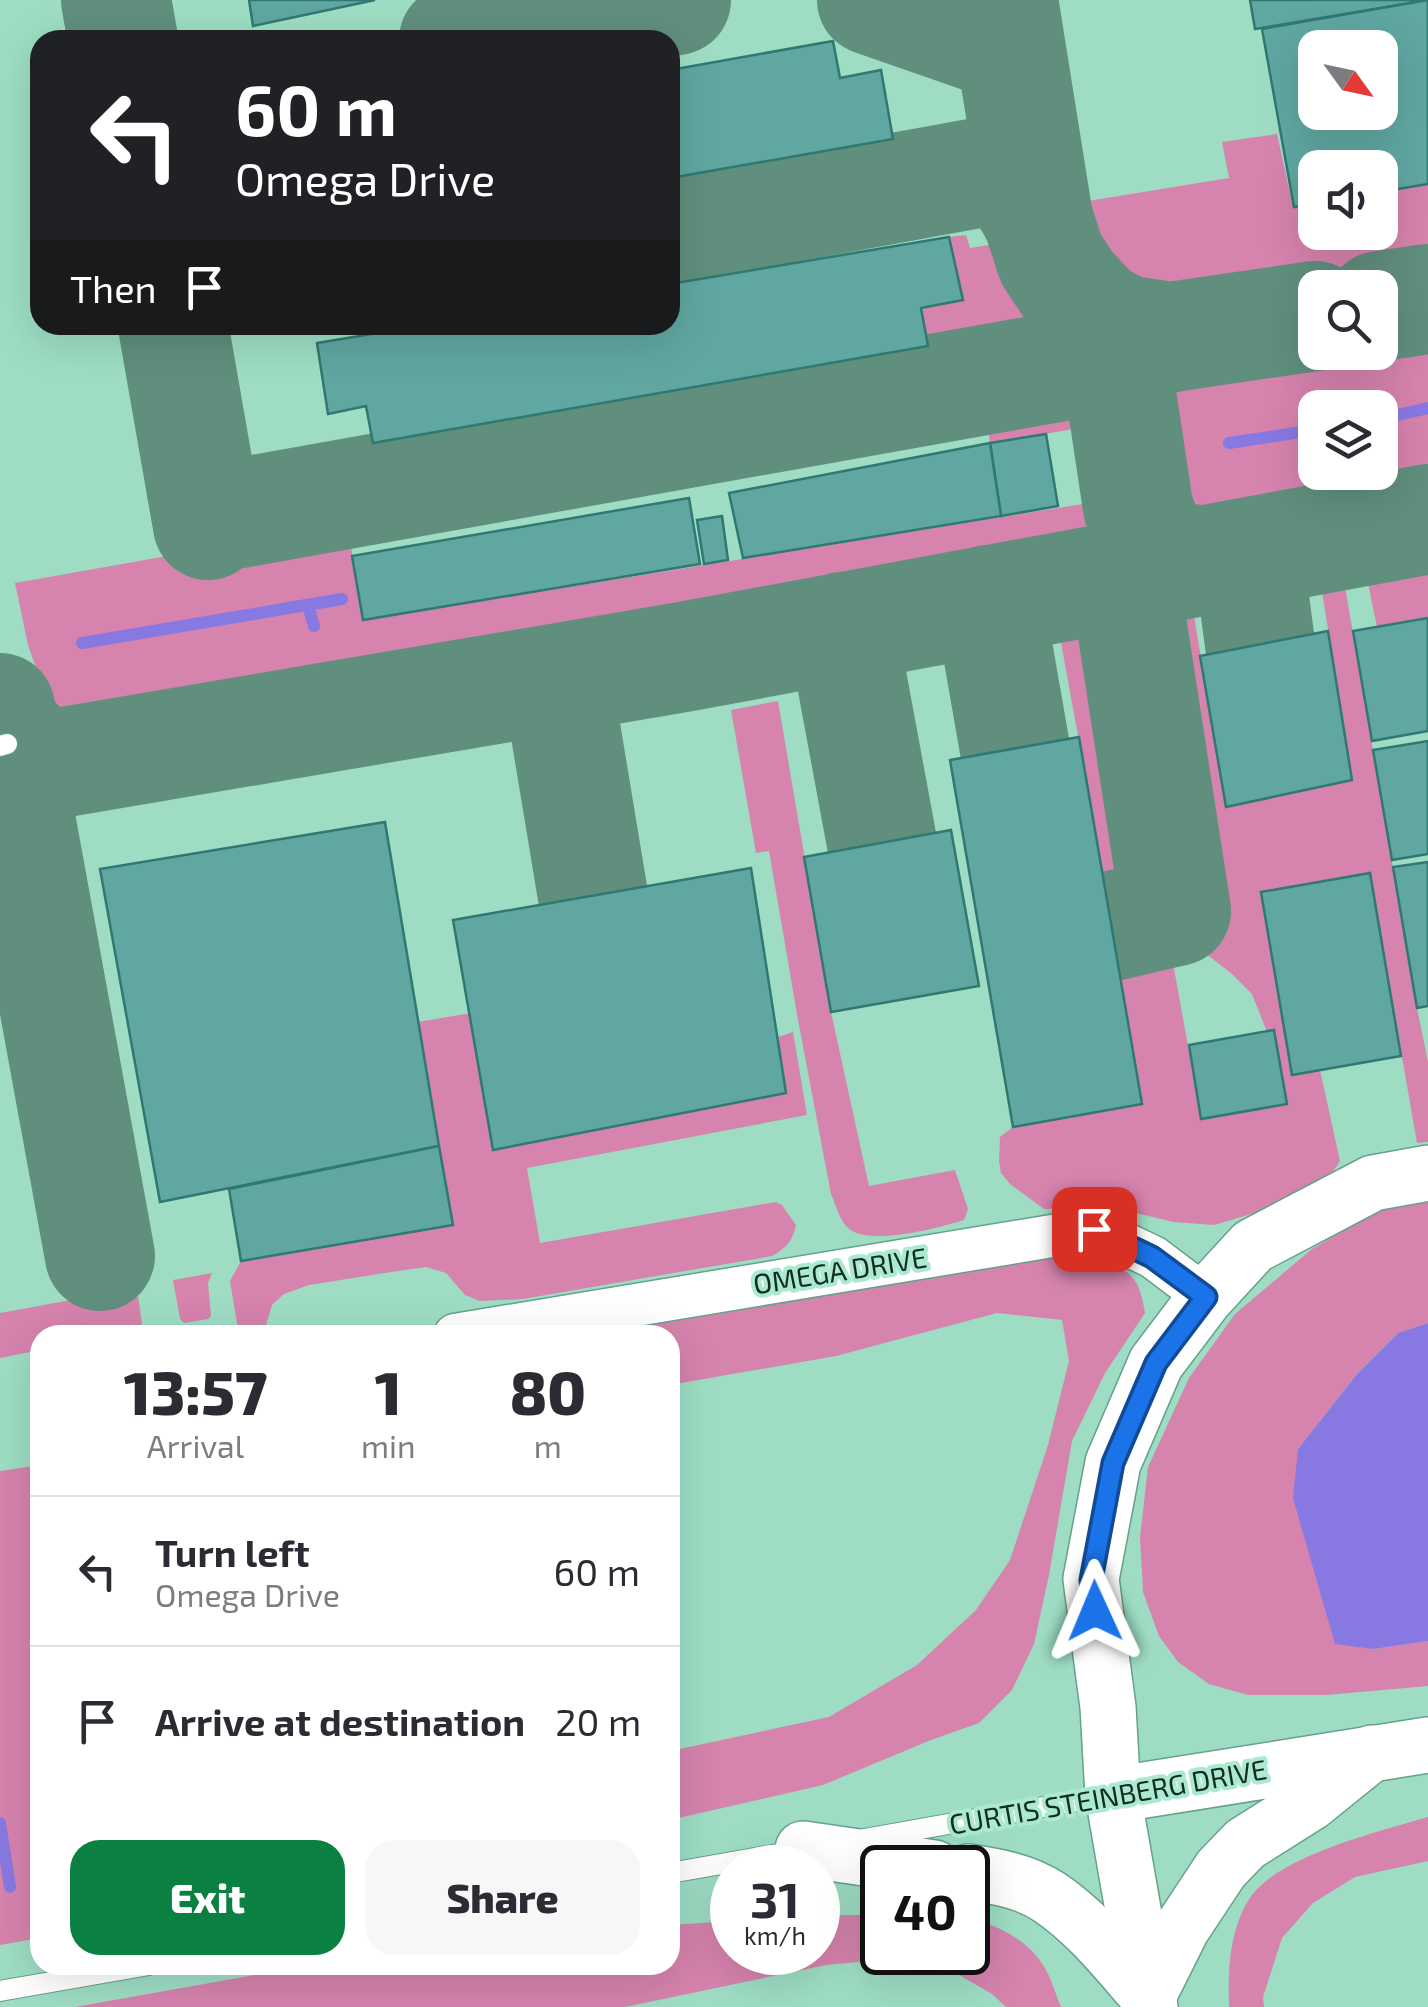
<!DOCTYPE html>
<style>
:root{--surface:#fff;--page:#f7f7f7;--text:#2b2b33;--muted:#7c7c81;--line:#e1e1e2;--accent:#0b8043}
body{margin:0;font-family:"Exo 2",sans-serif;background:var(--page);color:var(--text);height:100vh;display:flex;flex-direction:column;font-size:38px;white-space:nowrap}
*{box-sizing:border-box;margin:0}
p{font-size:32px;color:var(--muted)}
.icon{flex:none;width:55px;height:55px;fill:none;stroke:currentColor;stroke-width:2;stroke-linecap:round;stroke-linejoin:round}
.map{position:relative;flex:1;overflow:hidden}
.sheet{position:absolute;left:30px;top:1325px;width:650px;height:650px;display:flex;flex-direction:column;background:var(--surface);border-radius:30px;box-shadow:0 10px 40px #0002}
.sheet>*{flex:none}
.guide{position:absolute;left:30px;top:30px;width:650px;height:305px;border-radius:30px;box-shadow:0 10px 40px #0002;background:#202124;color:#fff;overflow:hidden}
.needle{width:65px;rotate:123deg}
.buttons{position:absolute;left:1298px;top:30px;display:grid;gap:20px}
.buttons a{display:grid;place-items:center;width:100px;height:100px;border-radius:20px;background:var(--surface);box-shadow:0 10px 40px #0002;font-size:50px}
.speed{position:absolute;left:710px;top:1845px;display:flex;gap:20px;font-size:50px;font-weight:700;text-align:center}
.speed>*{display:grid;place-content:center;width:130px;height:130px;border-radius:50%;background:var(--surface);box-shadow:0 10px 40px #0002;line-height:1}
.speed small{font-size:25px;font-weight:400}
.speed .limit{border:5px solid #111;border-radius:15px;background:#fff;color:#111}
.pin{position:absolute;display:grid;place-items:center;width:85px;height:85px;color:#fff;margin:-42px;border-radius:20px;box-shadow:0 5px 15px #0006}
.me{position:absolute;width:110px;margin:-55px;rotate:359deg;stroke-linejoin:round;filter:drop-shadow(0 0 8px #0008)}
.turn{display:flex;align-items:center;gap:35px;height:210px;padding:0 40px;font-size:45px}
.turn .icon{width:130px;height:130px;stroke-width:2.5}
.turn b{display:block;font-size:70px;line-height:85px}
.then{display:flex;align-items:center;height:95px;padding:0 40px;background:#0003;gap:20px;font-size:38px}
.eta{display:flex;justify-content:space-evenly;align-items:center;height:170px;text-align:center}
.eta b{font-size:60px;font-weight:800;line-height:70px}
.action{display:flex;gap:20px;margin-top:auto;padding:20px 40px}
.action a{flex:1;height:115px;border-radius:30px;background:var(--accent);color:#fff;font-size:40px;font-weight:800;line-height:115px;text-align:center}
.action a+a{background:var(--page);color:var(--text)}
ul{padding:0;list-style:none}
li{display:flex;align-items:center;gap:30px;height:150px;padding:0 40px;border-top:2px solid var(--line)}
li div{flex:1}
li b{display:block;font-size:38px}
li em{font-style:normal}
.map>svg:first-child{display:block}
.green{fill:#d683ae;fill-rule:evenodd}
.water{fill:#8879e2}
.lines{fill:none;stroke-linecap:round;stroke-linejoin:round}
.stream{stroke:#8879e2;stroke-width:12}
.taxiway{stroke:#608f7d;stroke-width:110}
.building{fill:#60a7a1;stroke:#2f7972;stroke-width:2.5;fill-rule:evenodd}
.lane-casing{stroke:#65a28a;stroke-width:22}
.street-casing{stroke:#65a28a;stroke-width:45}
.secondary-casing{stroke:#65a28a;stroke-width:58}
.lane{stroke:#fff;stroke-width:20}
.street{stroke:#fff;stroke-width:42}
.secondary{stroke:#fff;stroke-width:55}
.route-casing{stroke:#114b97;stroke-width:25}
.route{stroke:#1a73e8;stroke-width:18}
.labels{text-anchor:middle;stroke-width:8;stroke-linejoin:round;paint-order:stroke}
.street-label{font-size:28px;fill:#122c23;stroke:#abead1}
</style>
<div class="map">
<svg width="1428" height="2007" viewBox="0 0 1428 2007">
<rect width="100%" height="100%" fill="#9eddc4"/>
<g class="green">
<path d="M1277,134L1293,207L1315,204V232H1380V192L1428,184V258C1380,266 1332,275 1283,284C1219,295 1124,320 1088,245C1082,234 1080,221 1078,208L1082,202L1229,178L1222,142Z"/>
<path d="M966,235L970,248L1007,242C1022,286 1039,308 1073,340L999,351L933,365L921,308L963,299L949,237Z"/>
<path d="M1428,331V489L1270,517H1193L1162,456L1147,380L1315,351L1380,352V340ZM1315,408H1380V472H1315Z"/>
<path d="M1058,395L1086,396L1092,426L990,443L985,410Z"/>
<path d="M1095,502L1092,528L176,693L51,711L28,645L15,583L347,524L364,620Z"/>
<path d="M1428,552V618L1377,627L1364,564Z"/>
<path d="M1342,569L1417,1008L1428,1062V1142L1417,1143L1370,873L1261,892L1292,1074L1320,1070L1340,1161L1330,1176L1258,1212L1214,1225L1174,1222L1140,1214L1098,1208L1044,1209L1010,1184L1001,1173L999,1161L1000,1137L1013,1127L1142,1104L1118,963L1171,952L1201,1118L1287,1103L1274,1031L1267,1032L1252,994L1232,974L1200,949L1141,622L1193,610L1226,807L1352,780L1319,573Z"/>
<path d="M1113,626L1155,877L1106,890L1060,637Z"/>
<path d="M778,701L831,1012L869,1186L955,1170L968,1209L964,1220C939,1228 871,1246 849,1229C839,1220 836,1205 831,1194L798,1020L769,851L756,853L731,710Z"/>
<path d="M471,1013L494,1150L786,1093L778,1037L793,1032L807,1115L527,1168L540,1243L776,1202L782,1205L796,1225C793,1241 785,1249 772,1256L523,1299L480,1301L465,1295L446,1273L426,1267L391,1272L309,1285L284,1294L272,1305L266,1325V1335H239L230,1281L241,1261L453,1225L418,1022Z"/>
<path d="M1428,1188V1323L1398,1333L1358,1373L1298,1449L1374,1649L1428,1641V1686L1326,1695H1248L1209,1684L1178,1662L1159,1636L1143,1592L1140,1537L1148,1467L1189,1378L1235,1314L1312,1249L1413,1190Z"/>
<path d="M1039,1254C1070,1254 1107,1252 1131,1276C1140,1284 1143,1301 1145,1313L1105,1373L1072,1441L1049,1575L1034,1644L1012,1690L979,1723L931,1740L823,1785L670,1820V1751L829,1717L917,1665L976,1610L1010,1560L1048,1445L1069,1361L1062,1320L997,1313L836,1356L670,1385V1335H597L600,1331Z"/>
<path d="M212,1273L208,1283L211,1316L208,1319L184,1323L180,1319L173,1280Z"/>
<path d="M137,1288L143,1332L122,1335H40V1350L0,1358V1313Z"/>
<path d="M40,1465V1938L0,1945V1471Z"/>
<path d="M1428,1817V1861L1355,1877L1313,1903L1282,1938L1263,1997L1264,2007H1229C1228,1971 1229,1933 1248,1901C1274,1856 1379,1832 1428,1817Z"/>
<path d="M843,1915H882V1952H968V1919C997,1923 1032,1943 1046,1970C1052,1981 1056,1995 1061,2007H1006L992,1994L954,1972L901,1958L826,1965L625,2007H75L311,1965H670V1925L732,1921V1952H818V1916Z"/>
</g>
<path class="water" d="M1428,1323V1641L1374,1649L1335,1644L1293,1498L1298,1449L1358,1373L1398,1333Z"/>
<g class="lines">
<g class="stream">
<path d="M1380,419L1428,408"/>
<path d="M1229,443L1315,430"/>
<path d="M308,605L314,626"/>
<path d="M82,643L342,599"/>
<path d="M0,1823L10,1887"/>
</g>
<g class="taxiway">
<path d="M116,0L123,40"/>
<path d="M872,0L1010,48"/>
<path d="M1003,0L1038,219L1051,259L1069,286L1097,316L1125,330L1171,337L1315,316"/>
<path d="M454,40L676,0"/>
<path d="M670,229L983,172C1019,181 1021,188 1038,219"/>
<path d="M1380,306L1428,299"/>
<path d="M1097,316L1108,332L1115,354L1138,507C1151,549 1162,556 1205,561"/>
<path d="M173,325L208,525"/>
<path d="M202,490C213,505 221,511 239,513L1079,363L1171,337"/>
<path d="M1248,553L1260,644"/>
<path d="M989,600L1015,749"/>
<path d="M842,627L882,843"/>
<path d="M557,679L593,896"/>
<path d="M0,708L100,1256"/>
<path d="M4,726C18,745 30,757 53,764L683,657L1428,519"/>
<path d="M1112,926L1176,911L1124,575"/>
</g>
</g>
<g class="building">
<path d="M249,0H375L253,26Z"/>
<path d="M1250,0H1428L1255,29Z"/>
<path d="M1428,0V184L1380,192V168H1315V204L1294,207L1262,29ZM1315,48H1380V112H1315Z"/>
<path d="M833,41L840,78L881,70L893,139L670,178V70Z"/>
<path d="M949,237L963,300L921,308L928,346L373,443L366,406L328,414L317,343L426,325H670V284Z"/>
<path d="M1046,434L1058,506L1001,516L990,443Z"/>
<path d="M990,443L1001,516L743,558L729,493Z"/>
<path d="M689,498L700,564L363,620L352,556Z"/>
<path d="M722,516L728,560L704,564L697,520Z"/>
<path d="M1428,618V731L1372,741L1353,631Z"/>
<path d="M1328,631L1352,780L1226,807L1200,656Z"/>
<path d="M1079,737L1142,1104L1013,1127L950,760Z"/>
<path d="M1428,741V854L1392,860L1373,750Z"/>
<path d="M385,822L439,1146L160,1202L100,869Z"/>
<path d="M951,830L979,986L831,1012L804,857Z"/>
<path d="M1428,862V1006L1417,1008L1393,867Z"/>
<path d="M751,868L786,1093L493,1150L453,920Z"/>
<path d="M1370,873L1401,1056L1292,1075L1261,892Z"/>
<path d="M1274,1030L1287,1104L1201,1119L1189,1045Z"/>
<path d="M439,1146L453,1225L241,1261L229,1189Z"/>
</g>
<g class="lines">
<defs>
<g id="lane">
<path d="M0,746L7,744"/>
<path d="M864,1839L1111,1795"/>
<path d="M670,1873L801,1850"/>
<path d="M0,1991L149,1965"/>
</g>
<path id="street" d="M455,1335L1094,1229L1153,1257L1206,1297"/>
<g id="secondary">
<path d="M1113,1795L1428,1745"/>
<path d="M803,1849L934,1868"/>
<path d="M968,1872C995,1876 1025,1881 1049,1897C1088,1923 1117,1961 1148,1996"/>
<path d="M1148,1996L1182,1928L1221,1869L1245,1844L1310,1803L1372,1753"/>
<path d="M1150,2007L1113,1795L1108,1707L1091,1579L1113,1463L1156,1363L1206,1297L1253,1246L1373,1183L1428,1173"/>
</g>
</defs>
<use href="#lane" class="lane-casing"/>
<use href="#street" class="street-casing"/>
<use href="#secondary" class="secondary-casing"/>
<use href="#lane" class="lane"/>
<use href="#street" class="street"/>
<use href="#secondary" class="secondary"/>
</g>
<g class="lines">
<defs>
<path id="route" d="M1094,1229L1152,1257L1206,1297L1156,1363L1113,1463L1091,1580L1095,1611"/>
</defs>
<use href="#route" class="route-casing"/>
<use href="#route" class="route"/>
</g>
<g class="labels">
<g class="street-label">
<text transform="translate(840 1271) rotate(-9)" y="10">OMEGA DRIVE</text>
<text transform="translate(1108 1797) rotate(-10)" y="10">CURTIS STEINBERG DRIVE</text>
</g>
</g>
</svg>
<div class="buttons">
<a><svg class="needle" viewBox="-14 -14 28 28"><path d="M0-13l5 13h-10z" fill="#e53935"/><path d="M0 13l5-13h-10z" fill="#7c7c81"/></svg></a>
<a><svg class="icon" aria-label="sound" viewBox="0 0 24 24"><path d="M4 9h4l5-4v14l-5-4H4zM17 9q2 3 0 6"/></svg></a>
<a><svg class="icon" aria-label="search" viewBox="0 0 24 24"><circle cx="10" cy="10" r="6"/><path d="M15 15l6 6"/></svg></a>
<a><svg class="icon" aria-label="layers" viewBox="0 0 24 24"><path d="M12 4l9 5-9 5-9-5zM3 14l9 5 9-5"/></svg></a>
</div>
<div class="speed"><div>31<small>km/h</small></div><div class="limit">40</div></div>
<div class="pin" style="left:1094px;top:1229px;background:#d93025"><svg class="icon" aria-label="arrive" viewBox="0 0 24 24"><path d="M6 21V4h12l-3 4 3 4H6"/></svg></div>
<svg class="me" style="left:1095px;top:1611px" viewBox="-20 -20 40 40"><path d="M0-17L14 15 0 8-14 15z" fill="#1a73e8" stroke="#fff" stroke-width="4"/></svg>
<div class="guide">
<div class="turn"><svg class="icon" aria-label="left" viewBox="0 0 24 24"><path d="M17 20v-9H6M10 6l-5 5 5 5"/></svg><div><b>60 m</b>Omega Drive</div></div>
<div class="then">Then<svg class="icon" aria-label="arrive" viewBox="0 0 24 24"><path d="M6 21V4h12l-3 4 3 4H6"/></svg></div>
</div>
<section class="sheet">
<div class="eta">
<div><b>13:57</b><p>Arrival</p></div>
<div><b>1</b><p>min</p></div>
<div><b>80</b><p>m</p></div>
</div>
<ul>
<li><svg class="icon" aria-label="left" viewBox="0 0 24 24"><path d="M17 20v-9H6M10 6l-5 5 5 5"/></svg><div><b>Turn left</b><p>Omega Drive</p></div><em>60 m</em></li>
<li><svg class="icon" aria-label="arrive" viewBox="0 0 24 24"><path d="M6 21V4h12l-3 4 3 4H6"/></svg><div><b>Arrive at destination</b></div><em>20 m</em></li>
</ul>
<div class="action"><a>Exit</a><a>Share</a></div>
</section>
</div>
